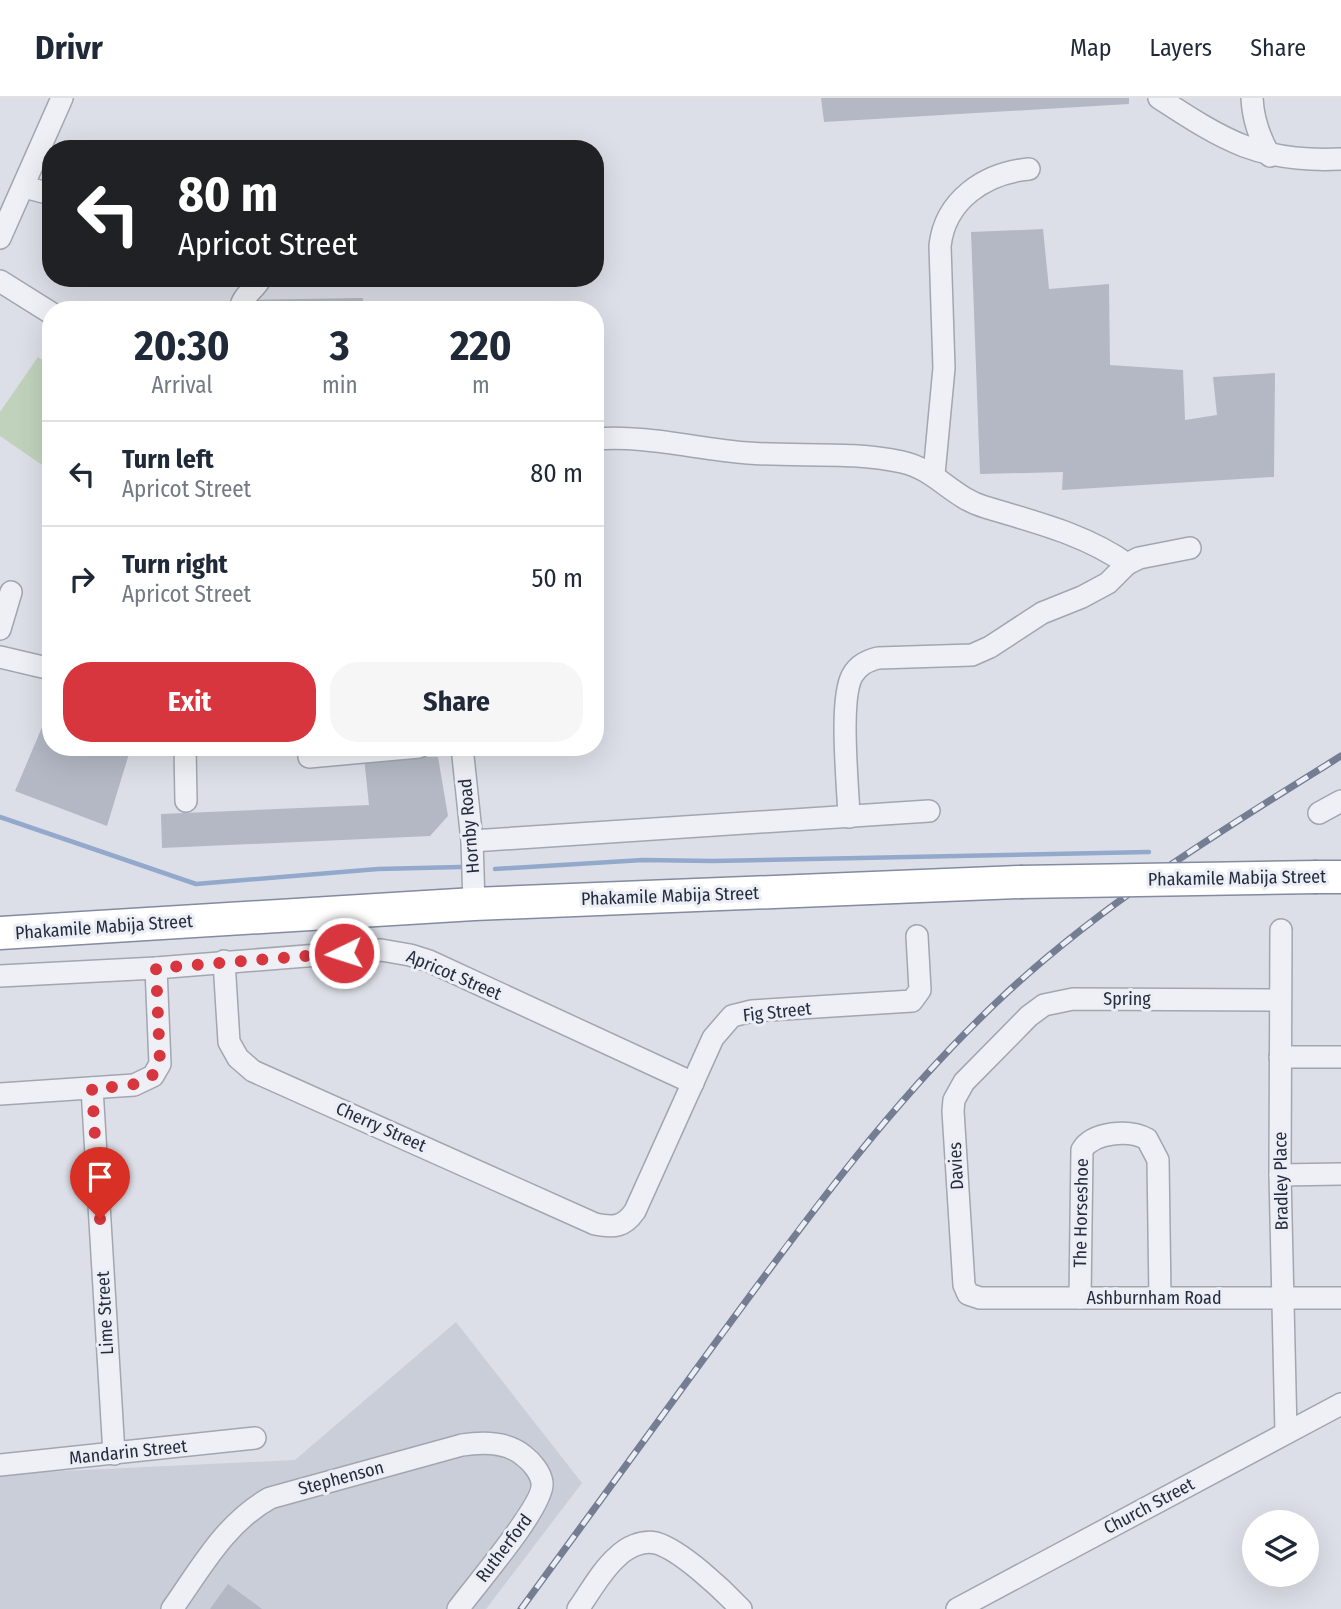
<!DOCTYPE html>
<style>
:root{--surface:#fff;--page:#f6f6f7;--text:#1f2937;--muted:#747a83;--line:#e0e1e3;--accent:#d7363f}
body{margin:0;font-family:"Fira Sans Condensed",sans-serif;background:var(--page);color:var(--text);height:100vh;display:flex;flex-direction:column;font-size:26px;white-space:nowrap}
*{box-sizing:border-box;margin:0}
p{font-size:23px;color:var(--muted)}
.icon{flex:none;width:38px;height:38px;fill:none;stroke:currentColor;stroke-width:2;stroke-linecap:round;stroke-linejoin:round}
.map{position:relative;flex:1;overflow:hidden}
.drawer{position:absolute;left:42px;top:203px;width:562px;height:455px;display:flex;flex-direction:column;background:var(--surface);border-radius:28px;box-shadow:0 7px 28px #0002}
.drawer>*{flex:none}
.banner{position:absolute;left:42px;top:42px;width:562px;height:147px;border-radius:28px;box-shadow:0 7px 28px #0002;background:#202124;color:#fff;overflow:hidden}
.tools{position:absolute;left:1242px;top:1412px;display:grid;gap:14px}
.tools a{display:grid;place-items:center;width:77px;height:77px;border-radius:50%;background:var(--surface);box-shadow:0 7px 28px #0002;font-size:35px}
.pin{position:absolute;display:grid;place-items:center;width:60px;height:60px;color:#fff;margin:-72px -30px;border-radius:50% 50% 50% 0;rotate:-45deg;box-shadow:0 0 7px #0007}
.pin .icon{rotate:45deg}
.me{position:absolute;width:77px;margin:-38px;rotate:266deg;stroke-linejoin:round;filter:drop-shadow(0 0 5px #0008)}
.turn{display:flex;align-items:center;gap:24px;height:147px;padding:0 21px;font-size:32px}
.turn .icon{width:91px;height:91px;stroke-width:2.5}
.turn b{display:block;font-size:49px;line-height:60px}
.eta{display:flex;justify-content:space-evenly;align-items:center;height:119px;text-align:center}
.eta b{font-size:42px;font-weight:700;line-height:49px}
.cta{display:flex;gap:14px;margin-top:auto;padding:14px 21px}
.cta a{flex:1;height:80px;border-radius:28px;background:var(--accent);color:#fff;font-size:28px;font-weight:700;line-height:80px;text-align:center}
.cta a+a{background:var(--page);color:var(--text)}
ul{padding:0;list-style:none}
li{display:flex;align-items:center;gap:21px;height:105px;padding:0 21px;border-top:2px solid var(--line)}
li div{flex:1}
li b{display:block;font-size:26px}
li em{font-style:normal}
header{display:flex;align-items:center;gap:42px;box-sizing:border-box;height:98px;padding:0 35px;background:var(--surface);border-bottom:2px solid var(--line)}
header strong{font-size:33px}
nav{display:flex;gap:38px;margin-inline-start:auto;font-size:24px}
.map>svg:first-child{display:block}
.built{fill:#caced9}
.green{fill:#c0d2bc}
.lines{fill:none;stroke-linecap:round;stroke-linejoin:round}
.stream{stroke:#93a9cb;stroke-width:4.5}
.building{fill:#b3b8c4}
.minor-casing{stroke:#a1a6b1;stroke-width:24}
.highway-casing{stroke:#828b9f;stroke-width:35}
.minor{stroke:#eff0f5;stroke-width:21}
.highway{stroke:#fff;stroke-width:32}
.rail-casing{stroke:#747d92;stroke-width:7}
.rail{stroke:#ebeef5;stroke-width:4.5;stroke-dasharray:13;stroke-linecap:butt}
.highway-bridge-casing{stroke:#828b9f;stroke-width:35;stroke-linecap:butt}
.highway-bridge{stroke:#fff;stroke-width:32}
.route{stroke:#d7363f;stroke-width:12;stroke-dasharray:0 21.6}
.labels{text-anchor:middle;stroke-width:6;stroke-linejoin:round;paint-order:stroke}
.street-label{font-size:18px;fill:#252c3e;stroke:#ebeef5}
</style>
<header>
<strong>Drivr</strong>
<nav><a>Map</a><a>Layers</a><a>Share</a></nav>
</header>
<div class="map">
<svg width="1341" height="1511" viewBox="0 0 1341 1511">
<rect width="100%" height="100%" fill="#dcdfe7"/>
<path class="built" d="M456,1224L582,1385L486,1511H0V1376L295,1362Z"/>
<path class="green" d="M38,259L51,268V373L0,338V314Z"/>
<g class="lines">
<g class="stream">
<path d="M0,719L196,786L378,771L460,769"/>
<path d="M495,771L643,762L713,763L1149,754"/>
</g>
</g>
<g class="building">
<path d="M821,0H1129V6L824,24Z"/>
<path d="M1043,131L1049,191L1109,186L1110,267L1183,272L1185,322L1217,317L1213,279L1275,275L1274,379L1062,392L1063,374L980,376L971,134Z"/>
<path d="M363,200V212H246L245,202Z"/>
<path d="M51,608V649H131L107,728L15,693Z"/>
<path d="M364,659H438L448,718L430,738L162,750L161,716L369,707Z"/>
<path d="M228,1486L262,1511H210Z"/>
</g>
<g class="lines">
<defs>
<g id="minor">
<path d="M1159,0C1225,43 1260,65 1341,61"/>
<path d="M1252,0C1253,22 1259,39 1270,58"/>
<path d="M24,89L51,96"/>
<path d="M0,140L62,0"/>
<path d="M0,183L51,215"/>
<path d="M240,212C242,197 254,193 261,180"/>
<path d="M595,341C647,337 696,351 748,355C798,359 852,353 902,364C935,371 953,400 985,409C1034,424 1085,436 1127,466"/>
<path d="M934,376L944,270L940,148C945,102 985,75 1029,71"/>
<path d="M0,531L11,494"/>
<path d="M0,559L51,571"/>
<path d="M185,649L186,703"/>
<path d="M462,649L472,743L474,806"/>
<path d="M309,659L419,649"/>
<path d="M1319,715L1341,703"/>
<path d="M849,719C848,687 839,603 852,578C858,567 867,563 878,560L972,557L990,549L1042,515L1082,499L1108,485L1127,466L1139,460L1190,450"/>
<path d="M472,743L929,713"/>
<path d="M341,814L344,855"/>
<path d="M1281,832L1280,1077L1286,1334"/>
<path d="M224,863L229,944L238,960L253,973L595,1126C614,1130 624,1129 635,1113L713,940L732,918L752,913L912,903L920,892L917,838"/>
<path d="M0,878L156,870L381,852L410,857L429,863L693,985"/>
<path d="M1280,902L1073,901L1044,907L1029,918L964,984L954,1002L953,1013L964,1187L968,1196L980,1200H1341"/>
<path d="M1280,959H1341"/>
<path d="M92,990L114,1356"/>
<path d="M0,996L134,987L153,978L160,966L156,870"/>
<path d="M1280,1077L1341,1076"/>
<path d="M1080,1200L1082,1052C1093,1034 1129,1031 1147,1041L1158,1062L1160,1199"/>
<path d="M0,1367L255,1340"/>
<path d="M172,1511C201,1470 225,1425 270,1400L462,1347C482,1344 508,1344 524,1358C532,1364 541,1375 542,1385C545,1407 474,1489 458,1511"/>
<path d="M578,1511C590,1494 602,1472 617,1459C627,1449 642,1442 656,1445C681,1452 723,1492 741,1511"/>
<path d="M957,1511L1341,1306"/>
</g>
<g id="highway">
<path d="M1317,779H1341"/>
<path d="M0,835L474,806L1020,784"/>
</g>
</defs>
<use href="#minor" class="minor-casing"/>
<use href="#highway" class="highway-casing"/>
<use href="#minor" class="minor"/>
<use href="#highway" class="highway"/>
<defs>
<path id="rail" d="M521,1511C586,1422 651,1333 716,1244C804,1124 891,1004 999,902C1102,805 1222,732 1341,658"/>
</defs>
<use href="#rail" class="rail-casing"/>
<use href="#rail" class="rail"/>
<defs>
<path id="highway-bridge" d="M1020,784L1317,779"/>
</defs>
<use href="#highway-bridge" class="highway-bridge-casing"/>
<use href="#highway-bridge" class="highway-bridge"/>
</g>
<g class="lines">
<path class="route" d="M100,1121L92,990C115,988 149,992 160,966L156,870L344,855"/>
</g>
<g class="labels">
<g class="street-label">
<text transform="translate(469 728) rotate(-95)" y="6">Hornby Road</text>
<text transform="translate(1237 780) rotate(-1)" y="6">Phakamile Mabija Street</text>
<text transform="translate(670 798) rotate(-2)" y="6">Phakamile Mabija Street</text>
<text transform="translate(104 829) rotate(-4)" y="6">Phakamile Mabija Street</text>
<text transform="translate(454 877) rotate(23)" y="6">Apricot Street</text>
<text x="1127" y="907">Spring</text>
<text transform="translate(777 914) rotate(-6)" y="6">Fig Street</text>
<text transform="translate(381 1029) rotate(24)" y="6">Cherry Street</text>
<text transform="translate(956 1068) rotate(-93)" y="6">Davies</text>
<text transform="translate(1281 1083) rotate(-91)" y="6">Bradley Place</text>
<text transform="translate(1081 1115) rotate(-89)" y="6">The Horseshoe</text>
<text x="1154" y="1206">Ashburnham Road</text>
<text transform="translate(105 1215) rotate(-93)" y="6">Lime Street</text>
<text transform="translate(128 1354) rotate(-6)" y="6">Mandarin Street</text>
<text transform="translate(341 1380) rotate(-15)" y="6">Stephenson</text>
<text transform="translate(1149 1408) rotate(-28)" y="6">Church Street</text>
<text transform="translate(504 1450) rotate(-53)" y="6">Rutherford</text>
</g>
</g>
</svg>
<div class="tools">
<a><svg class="icon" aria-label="layers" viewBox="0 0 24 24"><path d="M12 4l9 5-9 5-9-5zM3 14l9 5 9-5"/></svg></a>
</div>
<div class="pin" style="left:100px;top:1121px;background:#d93025"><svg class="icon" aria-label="arrive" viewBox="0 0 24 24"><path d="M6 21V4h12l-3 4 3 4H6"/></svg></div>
<svg class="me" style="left:344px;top:855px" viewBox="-20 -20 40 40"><circle r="17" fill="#d7363f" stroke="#fff" stroke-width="3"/><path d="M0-11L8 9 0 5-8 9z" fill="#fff"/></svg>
<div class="banner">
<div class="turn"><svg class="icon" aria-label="left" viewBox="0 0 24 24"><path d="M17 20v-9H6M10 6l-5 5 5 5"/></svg><div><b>80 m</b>Apricot Street</div></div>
</div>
<section class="drawer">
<div class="eta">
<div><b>20:30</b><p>Arrival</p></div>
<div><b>3</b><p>min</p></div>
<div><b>220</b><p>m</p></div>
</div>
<ul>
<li><svg class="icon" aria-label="left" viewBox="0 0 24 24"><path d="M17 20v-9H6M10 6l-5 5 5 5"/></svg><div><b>Turn left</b><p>Apricot Street</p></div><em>80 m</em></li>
<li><svg class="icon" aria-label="right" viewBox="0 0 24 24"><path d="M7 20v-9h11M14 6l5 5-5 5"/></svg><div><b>Turn right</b><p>Apricot Street</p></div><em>50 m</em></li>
</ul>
<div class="cta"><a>Exit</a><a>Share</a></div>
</section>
</div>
